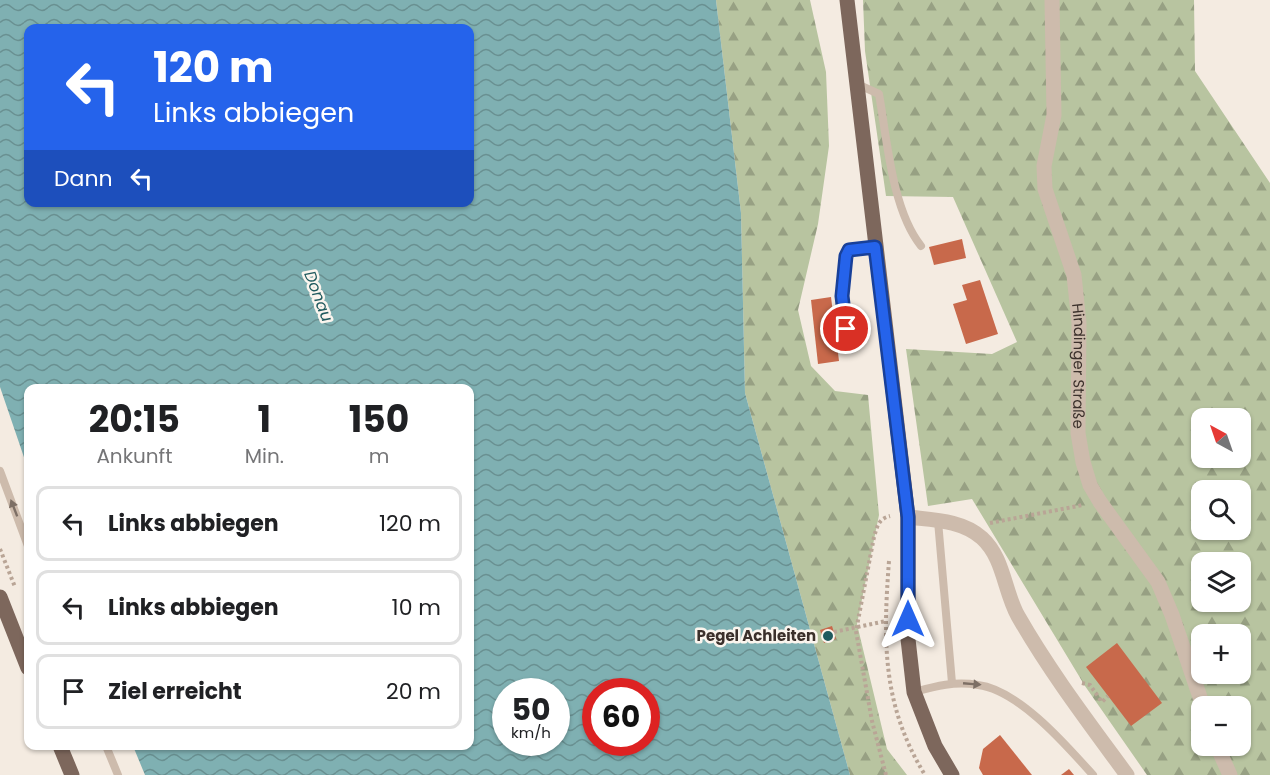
<!DOCTYPE html>
<html lang="de">
<meta charset="utf-8">
<style>
:root{--surface:#fff;--page:#f6f6f6;--text:#202124;--muted:#757577;--line:#e0e0e0}
body{margin:0;font-family:Poppins,sans-serif;background:var(--page);color:var(--text);height:100vh;display:flex;flex-direction:column;font-size:22px;white-space:nowrap}
*{box-sizing:border-box;margin:0}
p{font-size:20px;color:var(--muted)}
.icon{flex:none;width:33px;height:33px;fill:none;stroke:currentColor;stroke-width:2;stroke-linecap:round;stroke-linejoin:round}
.map{position:relative;flex:1;overflow:hidden}
.sheet{position:absolute;left:24px;top:384px;width:450px;height:366px;display:flex;flex-direction:column;background:var(--surface);border-radius:12px;box-shadow:0 2px 4px #0004}
.sheet>*{flex:none}
.hud{position:absolute;left:24px;top:24px;width:450px;height:183px;border-radius:12px;box-shadow:0 2px 4px #0004;background:#2563eb;color:#fff;overflow:hidden}
.needle{width:39px;rotate:320deg}
.fabs{position:absolute;left:1191px;top:408px;display:grid;gap:12px}
.fabs a{display:grid;place-items:center;width:60px;height:60px;border-radius:12px;background:var(--surface);box-shadow:0 2px 4px #0004;font-size:30px}
.speed{position:absolute;left:492px;top:678px;display:flex;gap:12px;font-size:30px;font-weight:700;text-align:center}
.speed>*{display:grid;place-content:center;width:78px;height:78px;border-radius:50%;background:var(--surface);box-shadow:0 2px 4px #0004;line-height:1}
.speed small{font-size:15px;font-weight:400}
.speed .limit{border:9px solid #d22;background:#fff;color:#111}
.pin{position:absolute;display:grid;place-items:center;width:51px;height:51px;color:#fff;margin:-26px;border:3px solid #fff;border-radius:50%;box-shadow:0 2px 6px #0007}
.me{position:absolute;width:66px;margin:-33px;rotate:0deg;stroke-linejoin:round;filter:drop-shadow(0 0 4px #0008)}
.turn{display:flex;align-items:center;gap:21px;height:126px;padding:0 30px;font-size:27px}
.turn .icon{width:78px;height:78px;stroke-width:2.5}
.turn b{display:block;font-size:42px;line-height:51px}
.then{display:flex;align-items:center;height:57px;padding:0 30px;background:#0003;gap:12px;font-size:22px}
.eta{display:flex;justify-content:space-evenly;align-items:center;height:102px;text-align:center}
.eta b{font-size:36px;font-weight:700;line-height:42px}
ul{padding:0;list-style:none}
li{display:flex;align-items:center;gap:18px;height:75px;margin:0 12px 9px;padding:0 18px;border:3px solid var(--line);border-radius:12px}
li div{flex:1}
li b{display:block;font-size:22px}
li em{font-style:normal}
.map>svg:first-child{display:block}
.forest{fill:url(#forest-firs);fill-rule:evenodd}
.water{fill:url(#water-waves);fill-rule:evenodd}
.building{fill:#c8694b}
.lines{fill:none;stroke-linecap:round;stroke-linejoin:round}
.path{stroke:#b9a596;stroke-width:4;stroke-dasharray:3 3;stroke-linecap:butt}
.service{stroke:#cdbbac;stroke-width:8}
.tertiary{stroke:#cdbbac;stroke-width:15}
.primary{stroke:#7d675c;stroke-width:15}
.path-bridge{stroke:#b9a596;stroke-width:4;stroke-dasharray:3 3;stroke-linecap:butt}
.oneway{fill:#7d6f65}
.route-casing{stroke:#184099;stroke-width:15}
.route{stroke:#2563eb;stroke-width:10}
.poi-dot{fill:#1f5a5e;stroke:#fbf5ee;stroke-width:2}
.labels{text-anchor:middle;stroke-width:5;stroke-linejoin:round;paint-order:stroke}
.street-label{font-size:15px;fill:#3b302b;stroke:#fbf5ee}
.poi-label{font-size:15px;font-weight:bold;fill:#3b302b;stroke:#fbf5ee;text-anchor:end}
.water-label{font-size:16px;font-style:italic;fill:#1f5a5e;stroke:#fbf5ee}
</style>
<div class="map">
<svg width="1270" height="775" viewBox="0 0 1270 775">
<defs>
<pattern id="forest-firs" width="22" height="20" patternUnits="userSpaceOnUse" patternTransform="scale(1.5)"><rect width="22" height="20" fill="#b8c4a0"/><path d="M5 1l3.5 6h-7zM16 11l3.5 6h-7z" fill="#97a083"/></pattern>
<pattern id="water-waves" width="16" height="10" patternUnits="userSpaceOnUse" patternTransform="scale(1.5)"><rect width="16" height="10" fill="#7fb0b2"/><path d="M0 5q4-4 8 0t8 0" fill="none" stroke="#699091"/></pattern>
</defs>
<rect width="100%" height="100%" fill="#f4ebe1"/>
<g class="forest">
<path d="M716,0H810L826,72L829,146L818,224L798,310L811,366L835,391L868,395L879,515L857,624L887,749L907,775H850L745,393L741,213Z"/>
<path d="M863,0H1194L1195,71L1270,183V775H1147L1085,686L972,499L928,506L906,349L992,354L1017,342L953,197L886,196L865,51ZM1202,418H1240V458H1202ZM1202,490H1240V530H1202ZM1202,562H1240V602H1202ZM1202,634H1240V674H1202ZM1202,706H1240V746H1202Z"/>
</g>
<path class="water" d="M0,0H716L741,213L745,393L850,775H145L133,746H470V388H28V469L0,387ZM28,28H470V202H28ZM506,692H556V742H506ZM596,692H646V742H596Z"/>
<g class="building">
<path d="M962,239L966,258L934,265L929,247Z"/>
<path d="M980,280L998,334L966,344L953,304L967,300L962,285Z"/>
<path d="M831,297L839,361L818,364L811,300Z"/>
<path d="M832,626L836,639L824,643L820,630Z"/>
<path d="M1117,643L1162,703L1131,726L1086,667Z"/>
<path d="M1000,735L1032,775H983L979,768L983,749Z"/>
<path d="M1069,769L1074,775H1061Z"/>
</g>
<g class="lines">
<g class="path">
<path d="M990,523L1083,505"/>
<path d="M0,549L15,587"/>
<path d="M889,561C883,641 882,705 925,775"/>
<path d="M1082,683L1090,685L1102,702L1108,696"/>
<path d="M886,775L872,721L856,631L874,537C877,527 878,519 890,516"/>
</g>
<g class="service">
<path d="M857,84L879,94C887,139 892,210 921,246"/>
<path d="M848,345L842,296L846,256L849,250L875,247"/>
<path d="M0,471L28,546"/>
<path d="M938,521L952,683"/>
<path d="M914,692C936,686 955,681 978,685C1019,690 1067,746 1093,775"/>
<path d="M106,746L118,775"/>
</g>
<g class="tertiary">
<path id="s1" d="M1052,0L1054,115L1044,166L1045,189L1074,275L1079,323L1078,433L1083,462L1090,485L1100,502L1158,582L1172,615L1203,706"/>
<path d="M908,517C933,520 962,520 982,538C1004,558 1004,591 1018,616C1050,672 1089,723 1127,775"/>
<path d="M1217,746L1230,775"/>
</g>
<g class="primary">
<path d="M847,0L908,517V639L914,692L935,746L952,775"/>
<path d="M0,597L28,668"/>
<path d="M60,746L72,775"/>
</g>
<path class="path-bridge" d="M834,632L886,621"/>
</g>
<defs><path id="oneway-solid" d="M-6-.8H1V-3.2L6.5 0L1 3.2V.8H-6Z" transform="scale(1.5)"/></defs>
<g class="oneway">
<use href="#oneway-solid" transform="translate(14 508) rotate(-111)"/>
<use href="#oneway-solid" transform="translate(972 684) rotate(5)"/>
</g>
<g class="lines">
<defs>
<path id="route" d="M846,329L842,296L846,256L849,250L875,247L908,517V619"/>
</defs>
<use href="#route" class="route-casing"/>
<use href="#route" class="route"/>
</g>
<circle class="poi-dot" cx="828" cy="636" r="6"/>
<g class="labels">
<g class="street-label">
<text dy="5" stroke="none"><textPath href="#s1" startOffset="372">Hindinger Straße</textPath></text>
</g>
<g class="poi-label">
<text x="816" y="641">Pegel Achleiten</text>
</g>
<g class="water-label">
<text transform="translate(319 296) rotate(69)" y="6">Donau</text>
</g>
</g>
</svg>
<div class="fabs">
<a><svg class="needle" viewBox="-14 -14 28 28"><path d="M0-13l5 13h-10z" fill="#e53935"/><path d="M0 13l5-13h-10z" fill="#757577"/></svg></a>
<a><svg class="icon" aria-label="search" viewBox="0 0 24 24"><circle cx="10" cy="10" r="6"/><path d="M15 15l6 6"/></svg></a>
<a><svg class="icon" aria-label="layers" viewBox="0 0 24 24"><path d="M12 4l9 5-9 5-9-5zM3 14l9 5 9-5"/></svg></a>
<a>+</a>
<a>−</a>
</div>
<div class="speed"><div>50<small>km/h</small></div><div class="limit">60</div></div>
<div class="pin" style="left:846px;top:329px;background:#d93025"><svg class="icon" aria-label="arrive" viewBox="0 0 24 24"><path d="M6 21V4h12l-3 4 3 4H6"/></svg></div>
<svg class="me" style="left:908px;top:619px" viewBox="-20 -20 40 40"><path d="M0-17L14 15 0 8-14 15z" fill="#2563eb" stroke="#fff" stroke-width="4"/></svg>
<div class="hud">
<div class="turn"><svg class="icon" aria-label="left" viewBox="0 0 24 24"><path d="M17 20v-9H6M10 6l-5 5 5 5"/></svg><div><b>120 m</b>Links abbiegen</div></div>
<div class="then">Dann<svg class="icon" aria-label="left" viewBox="0 0 24 24"><path d="M17 20v-9H6M10 6l-5 5 5 5"/></svg></div>
</div>
<section class="sheet">
<div class="eta">
<div><b>20:15</b><p>Ankunft</p></div>
<div><b>1</b><p>Min.</p></div>
<div><b>150</b><p>m</p></div>
</div>
<ul>
<li><svg class="icon" aria-label="left" viewBox="0 0 24 24"><path d="M17 20v-9H6M10 6l-5 5 5 5"/></svg><div><b>Links abbiegen</b></div><em>120 m</em></li>
<li><svg class="icon" aria-label="left" viewBox="0 0 24 24"><path d="M17 20v-9H6M10 6l-5 5 5 5"/></svg><div><b>Links abbiegen</b></div><em>10 m</em></li>
<li><svg class="icon" aria-label="arrive" viewBox="0 0 24 24"><path d="M6 21V4h12l-3 4 3 4H6"/></svg><div><b>Ziel erreicht</b></div><em>20 m</em></li>
</ul>
</section>
</div>
